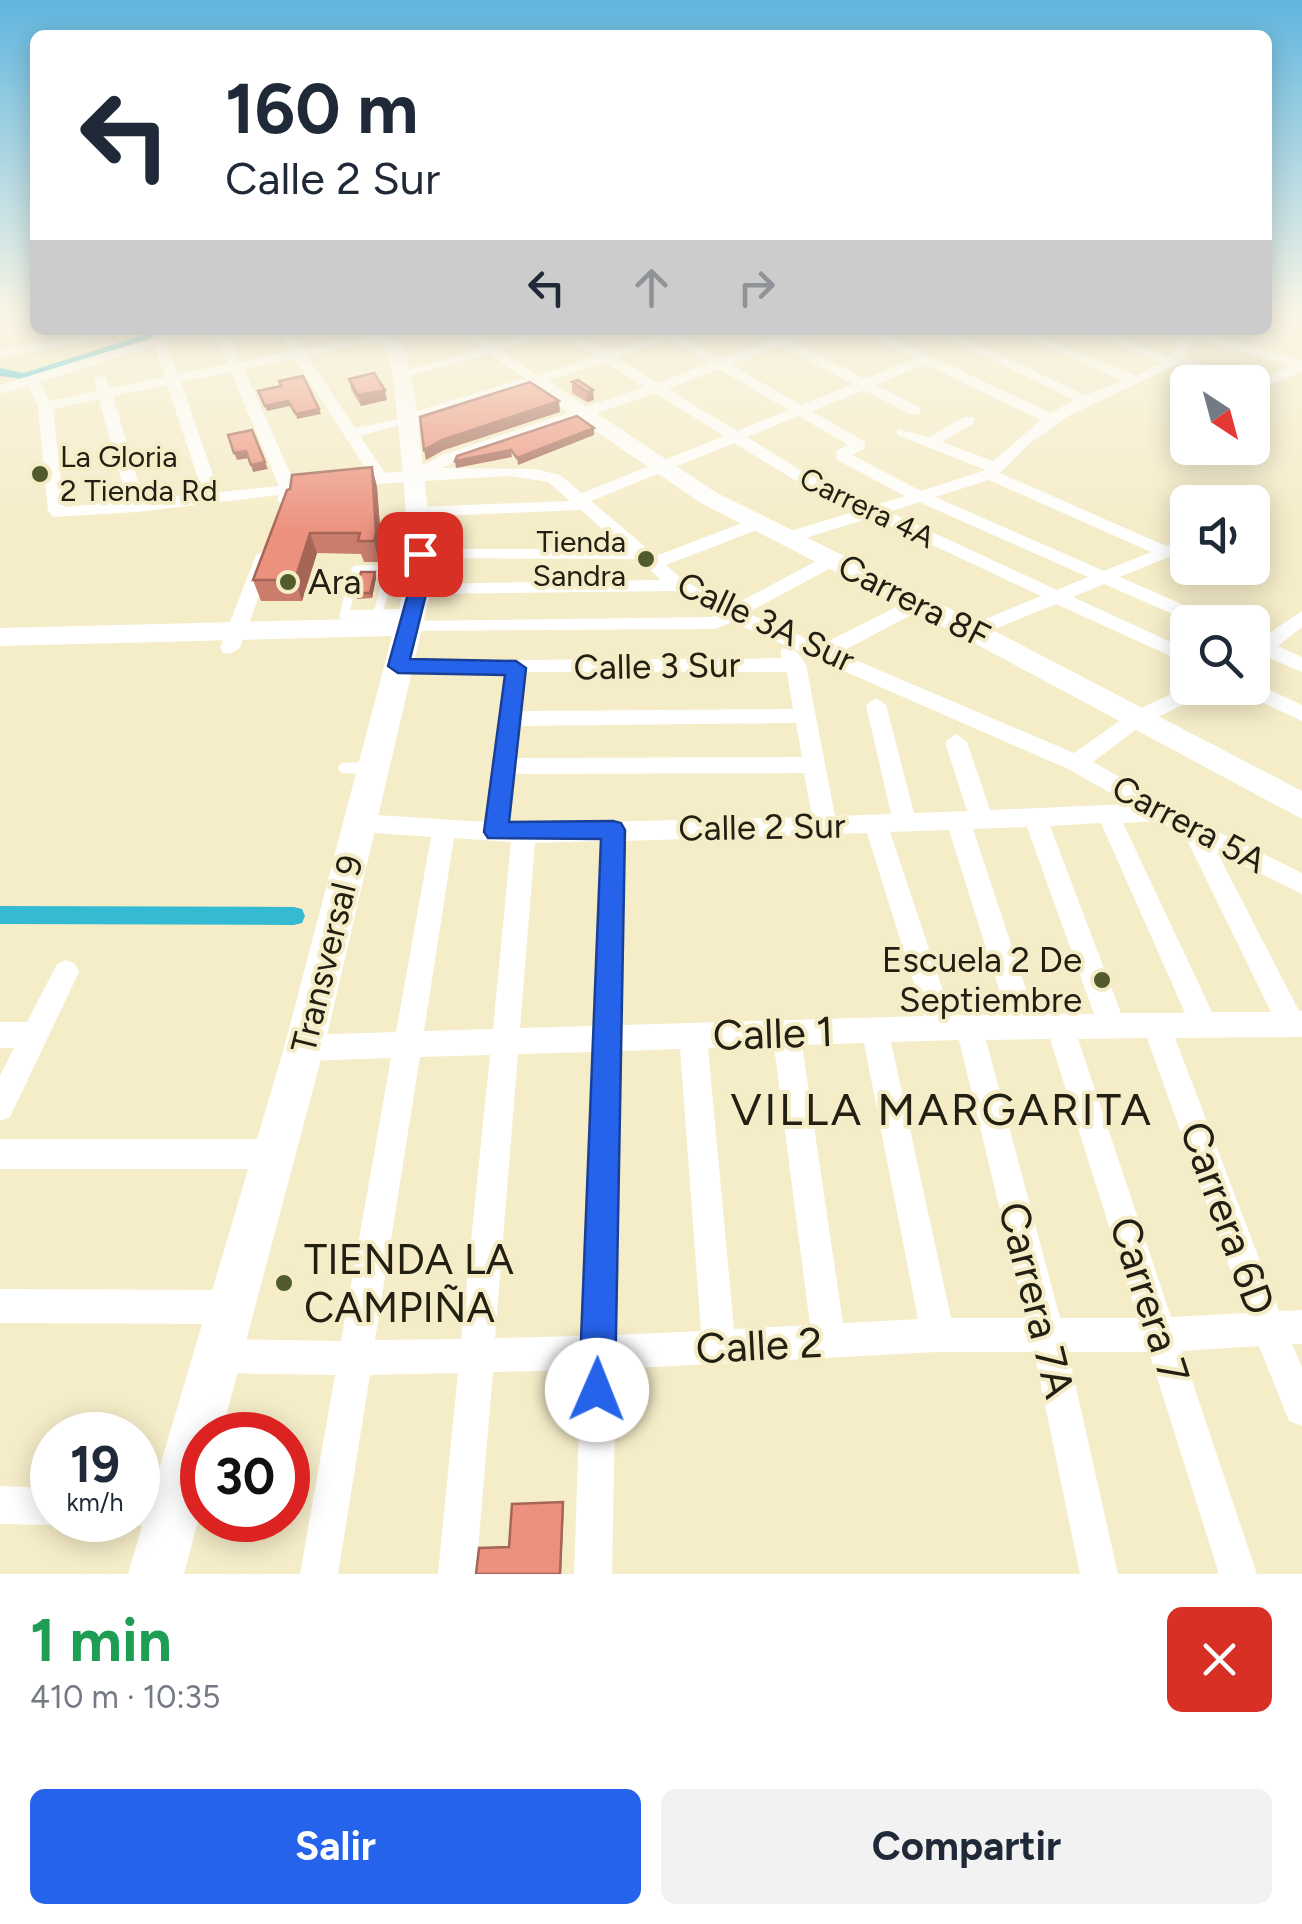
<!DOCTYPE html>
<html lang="es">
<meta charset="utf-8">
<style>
:root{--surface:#fff;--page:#f2f2f3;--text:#1f2937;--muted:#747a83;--accent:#2563eb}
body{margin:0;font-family:Figtree,sans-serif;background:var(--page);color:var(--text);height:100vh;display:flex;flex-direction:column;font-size:38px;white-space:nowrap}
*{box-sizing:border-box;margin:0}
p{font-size:32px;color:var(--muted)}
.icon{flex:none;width:55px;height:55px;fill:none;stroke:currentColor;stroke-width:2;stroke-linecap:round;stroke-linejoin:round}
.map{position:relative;height:1574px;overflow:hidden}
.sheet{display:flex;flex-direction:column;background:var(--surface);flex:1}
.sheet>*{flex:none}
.hud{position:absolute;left:30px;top:30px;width:1242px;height:305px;border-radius:15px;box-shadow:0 5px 25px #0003;background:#fff;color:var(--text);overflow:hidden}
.needle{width:65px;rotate:144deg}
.buttons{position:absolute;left:1170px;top:365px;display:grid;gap:20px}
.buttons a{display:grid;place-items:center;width:100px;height:100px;border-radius:15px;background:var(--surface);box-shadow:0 5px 25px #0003;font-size:50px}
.speed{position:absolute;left:30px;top:1412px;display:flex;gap:20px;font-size:50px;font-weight:700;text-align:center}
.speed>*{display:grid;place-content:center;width:130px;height:130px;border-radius:50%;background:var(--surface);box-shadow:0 5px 25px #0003;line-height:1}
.speed small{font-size:25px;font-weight:400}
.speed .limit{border:15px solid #d22;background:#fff;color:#111}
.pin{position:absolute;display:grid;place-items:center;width:85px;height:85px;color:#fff;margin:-42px;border-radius:20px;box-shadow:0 5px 15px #0006}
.me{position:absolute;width:110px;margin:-55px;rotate:1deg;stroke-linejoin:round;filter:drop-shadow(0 0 8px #0008)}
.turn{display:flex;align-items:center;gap:35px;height:210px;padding:0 30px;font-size:45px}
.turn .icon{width:130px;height:130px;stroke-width:2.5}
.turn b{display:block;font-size:70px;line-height:85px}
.lanes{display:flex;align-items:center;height:95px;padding:0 30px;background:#0003;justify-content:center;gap:50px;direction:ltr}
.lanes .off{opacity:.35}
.round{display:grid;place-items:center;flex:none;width:105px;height:105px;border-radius:15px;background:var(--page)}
.head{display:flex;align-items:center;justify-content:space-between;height:170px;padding:0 30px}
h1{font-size:60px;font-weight:700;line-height:75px;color:#1e9e55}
.primary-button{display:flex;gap:20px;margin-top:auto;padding:20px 30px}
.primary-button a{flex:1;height:115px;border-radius:15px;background:var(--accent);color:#fff;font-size:40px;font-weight:700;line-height:115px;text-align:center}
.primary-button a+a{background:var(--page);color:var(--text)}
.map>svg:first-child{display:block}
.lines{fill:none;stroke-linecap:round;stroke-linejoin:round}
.canal{fill:#34bad2;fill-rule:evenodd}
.lane-far1{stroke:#fff;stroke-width:9}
.lane{stroke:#fff;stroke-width:11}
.street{fill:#fff;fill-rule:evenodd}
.secondary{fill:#fff;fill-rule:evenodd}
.wall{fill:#cb7d6c}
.shaded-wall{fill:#a56658}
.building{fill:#ec917e;stroke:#a56658;stroke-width:2.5}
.route{fill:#2563eb;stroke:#184099;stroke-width:2.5}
.poi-dot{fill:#515b2b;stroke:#f5ecc8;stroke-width:4}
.labels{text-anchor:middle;stroke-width:8;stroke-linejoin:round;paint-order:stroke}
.far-poi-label{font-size:30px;fill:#232013;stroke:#f5ecc8;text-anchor:start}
.far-street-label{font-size:30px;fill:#232013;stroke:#f5ecc8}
.poi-label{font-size:35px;fill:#232013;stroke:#f5ecc8;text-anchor:start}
.street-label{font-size:35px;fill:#232013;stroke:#f5ecc8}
.near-street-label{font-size:42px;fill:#232013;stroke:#f5ecc8}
.near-poi-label{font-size:42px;fill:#232013;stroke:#f5ecc8;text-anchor:start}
.near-neighbourhood-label{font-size:45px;letter-spacing:2.5px;fill:#232013;stroke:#f5ecc8}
</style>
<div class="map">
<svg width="1302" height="1574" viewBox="0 0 1302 1574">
<rect width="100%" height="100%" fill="#f5ecc8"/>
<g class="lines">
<g class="canal">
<path d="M159,330H177L29,380L0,376V368L24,373Z"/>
<path d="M0,906L294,907L302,909L305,916L302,923L294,925L0,924Z"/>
</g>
<g class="lane-far1">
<path d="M412,613L344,615L356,570L418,569"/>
<path d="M378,614L389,570"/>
</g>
<path class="lane" d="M344,768H372"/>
<g class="street">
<path d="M116,330H146L0,358V350Z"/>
<path d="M150,330H162L164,334L198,330L166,342L178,374L228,364L213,330H227L240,362L290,351L276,330H290L302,349L390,333V339L307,356L355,428L405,418L412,422L360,436L385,473L413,470L445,454L645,387L605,362L535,385L489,354L398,379V373L481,348L458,330H473L493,344L539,330H572L608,352L659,335L654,330H681V336L721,359L771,340L754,330H771L783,336L799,330H818L793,341L865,379L914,359L857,330H874L1051,413L1074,400L931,330H948L1085,395L1123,381L1008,330H1026L1136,376L1162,363L1085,330H1103L1170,357L1177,346L1179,330H1197L1302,361V372L1252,392V383L1292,366L1192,337L1185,357L1246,382H1227L1178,364L1068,416L1029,444L1000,473L1166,546L1188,538V549L1120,577L1213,618L1215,622H1191L1104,584L1073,597L1188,650V664L1056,604L980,635H966L963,631L966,627L1041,596L873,517L793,542H781V534L859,510L793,479L734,443L591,501L656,556L750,520H762V528L666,565L684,581L732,606L826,556H838V564L747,613L821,645L910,600H924V608L839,653L1074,753L1131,713L1188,686L1211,688L1208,693L1145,723L1093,762L1202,824L1302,873V894L1217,852L1299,1011H1302V1037L1175,1038L1279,1311L1302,1310V1344H1292L1302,1367V1426L1289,1421L1259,1346L1182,1351L1257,1574H1219L1149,1352H1068L1118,1574H1080L1034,1352H938L616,1369L612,1574H574L581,1370L493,1372L476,1574H438L458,1373L370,1375L338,1574H300L335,1375L215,1373L203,1368L198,1356L203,1344L215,1339L341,1341L391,1058L304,1061L294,1057L290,1048L294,1039L304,1035L396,1032L431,837L361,832L353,829L349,823L353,817L361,814L486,822L505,672L398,673L388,666L391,661L781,658V649C795,646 799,654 806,665L835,816L891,814L866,705L876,698L886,705L914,813L967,811L945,742L956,734L967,742L990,810L1130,804L1068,769L732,622L715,629L402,631L399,627L409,621L712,617L717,614L675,591L411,594L409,590L418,584L661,580L638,559L414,558V550L420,549H625L581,510L415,517L407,512L415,507L570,501L548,482L510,476L340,486V480L370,475L295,359L244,369L295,484H320V490L296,494L291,505L285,506L277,501L279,495L137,512L53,517L48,511L38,406L28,386L0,394V385L152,338ZM558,333L596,356L537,376L501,350ZM669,340L709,363L658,383L617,358ZM154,346L165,377L110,388L106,377L101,376L94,380L97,391L50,401L40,382ZM781,346L853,384L801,405L731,365ZM925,364L1041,420L993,461L942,442L974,423V417H964L929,437L897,429V435L986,470L921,491L852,455L865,448V442L812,411L864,390L910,414H920V408L876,385ZM719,369L789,410L737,431L668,389ZM231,372L279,486L219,492L181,382ZM167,385L203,493L143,499L113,396ZM655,393L724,436L582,493L560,475L535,469L440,468ZM99,399L127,501L64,507L53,409ZM799,416L848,445L836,451L837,460L905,496L875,505L805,473L747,437ZM989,480L1151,552L1104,571L935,497ZM919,502L1088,577L1057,590L889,512ZM526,672H787L793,709L521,711ZM796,723L802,757L516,758L520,726ZM804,773L812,817L509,824L514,774ZM1159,821L1185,836L1271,1012H1212L1123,823ZM1101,823L1185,1013H1121L1050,826ZM1027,827L1094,1014H1034L973,829ZM949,830L1007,1015H951L890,832ZM867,833L924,1016L621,1025L625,841ZM454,838L511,842L493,1029L424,1031ZM601,841L594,1026L520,1028L535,843ZM1147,1038L1246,1313L1171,1317L1078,1039ZM1050,1039L1138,1318H1060L986,1040ZM959,1040L1026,1318H951L891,1042ZM864,1043L918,1319L843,1323L802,1045ZM774,1046L810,1325L734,1329L708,1048ZM680,1049L701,1331L616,1335L621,1051ZM593,1052L582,1336L495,1338L518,1054ZM490,1055L461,1339L375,1340L420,1057Z"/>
<path d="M1252,507L1264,511L1252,520Z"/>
<path d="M265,550L274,555L240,648L230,654L223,653L220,648L256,555Z"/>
<path d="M1302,611V627L1278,646L1302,657V672L1265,656L1252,662V637L1262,638Z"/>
<path d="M1252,682L1302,705V721L1242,693L1239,688H1252Z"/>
<path d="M66,960L75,964L79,972L10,1117L0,1121V1076L14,1048H0V1022H27L57,964Z"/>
<path d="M0,1139H274L285,1143L289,1154L285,1165L274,1169H0Z"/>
<path d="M0,1289L230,1290L242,1295L247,1307L242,1319L230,1324L0,1323Z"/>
<path d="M0,1486L52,1488V1520H63L52,1525L0,1524Z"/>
<path d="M138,1489H174L187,1495L193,1508L187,1521C168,1529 144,1529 125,1521L138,1520Z"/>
</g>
<path class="secondary" d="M371,330H390L407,354L417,411L528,377H542L717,493L983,625L1302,791V819L963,637L701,503L532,388L418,425L433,554L431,590L324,1048L221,1435H202V1505L184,1574H128L284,1048L392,636L0,646V628L397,618C417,542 399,452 393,376L387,354Z"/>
</g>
<g class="wall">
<path d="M349,379L387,400L361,406L351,389Z"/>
<path d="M578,380L594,400L587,402L572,393V382Z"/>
<path d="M372,467L377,487L382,554L379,562H364L361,554L317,553L302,601H261L253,580Z"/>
<path d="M375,572L376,578L372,598L357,599L355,593Z"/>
</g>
<g class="shaded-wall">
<path d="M385,390L387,400L361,406L358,395Z"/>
<path d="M593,390L594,400L587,402V392Z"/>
<path d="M288,401L290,406L267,411L265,406Z"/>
<path d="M559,401L560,412L444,450L426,460L424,450L442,440Z"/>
<path d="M319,409L321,414L297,419L296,414Z"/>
<path d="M594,428V435L518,465L517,458Z"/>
<path d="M511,450L512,457L456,468L455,461Z"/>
<path d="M246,451L249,458L237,460L234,453Z"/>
<path d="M265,462L268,469L253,472L251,465Z"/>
<path d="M372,467L377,487L382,554L379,562L374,541Z"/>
<path d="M310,533L317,553L302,601L295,580Z"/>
<path d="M375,572L376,578L372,598L370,593Z"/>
<path d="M563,1502L564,1503L561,1574H560Z"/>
</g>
<g class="building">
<path d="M374,373L385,390L358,395L349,379Z"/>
<path d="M303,376L319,409L296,414L288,401L265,406L258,391L281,386L279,381Z"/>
<path d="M578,380L593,390L587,392L572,382Z"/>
<path d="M530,382L559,401L442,440L424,450L420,417Z"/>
<path d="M577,416L594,428L517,458L511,450L455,461L457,456Z"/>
<path d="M252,430L265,462L251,465L246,451L234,453L228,435Z"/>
<path d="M372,467L376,533L374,541H358L360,533H310L295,580H253L287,490L290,489L292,475Z"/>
<path d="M361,572H375L370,593H355Z"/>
<path d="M563,1502L560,1574H476L479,1548L509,1547L512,1504Z"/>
</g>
<linearGradient id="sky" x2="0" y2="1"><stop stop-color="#60b6df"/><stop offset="0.59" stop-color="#faf6e6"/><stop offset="1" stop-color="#faf6e6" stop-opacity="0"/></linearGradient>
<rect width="1302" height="534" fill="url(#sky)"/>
<path class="route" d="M420,549L429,554L427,590L410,659L516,661L526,668L509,822L613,821L621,823L625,830L615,1390L610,1402L597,1407L584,1402L579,1390L601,839L488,838L484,832L505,675L398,673L388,666L409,590L411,554Z"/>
<g class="poi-dot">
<circle cx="40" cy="474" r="10"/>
<circle cx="646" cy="559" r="10"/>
<circle cx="288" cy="582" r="10"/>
<circle cx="1102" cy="980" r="10"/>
<circle cx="284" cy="1283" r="10"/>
</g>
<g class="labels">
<g class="far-poi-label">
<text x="60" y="467">La Gloria<tspan x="60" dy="34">2 Tienda Rd</tspan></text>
<text x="626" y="552" text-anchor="end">Tienda<tspan x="626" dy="34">Sandra</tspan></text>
</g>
<g class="far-street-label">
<text transform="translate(867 508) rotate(26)" y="10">Carrera 4A</text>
</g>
<g class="poi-label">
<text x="308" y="594">Ara</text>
<text x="1082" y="972" text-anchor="end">Escuela 2 De<tspan x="1082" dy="40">Septiembre</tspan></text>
</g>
<g class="street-label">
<text transform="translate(914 601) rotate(27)" y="12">Carrera 8F</text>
<text transform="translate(766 622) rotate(25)" y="12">Calle 3A Sur</text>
<text transform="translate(657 666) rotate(-1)" y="12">Calle 3 Sur</text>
<text transform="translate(1189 824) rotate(28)" y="12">Carrera 5A</text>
<text transform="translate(762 827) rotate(-1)" y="12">Calle 2 Sur</text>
<text transform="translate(327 954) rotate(-76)" y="12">Transversal 9</text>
</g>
<g class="near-street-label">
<text transform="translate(773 1033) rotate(-2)" y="15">Calle 1</text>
<text transform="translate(1228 1218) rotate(70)" y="15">Carrera 6D</text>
<text transform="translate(1037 1300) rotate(76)" y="15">Carrera 7A</text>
<text transform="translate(1150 1300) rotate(72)" y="15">Carrera 7</text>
<text transform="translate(759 1345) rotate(-3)" y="15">Calle 2</text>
</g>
<g class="near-poi-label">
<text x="304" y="1274">TIENDA LA<tspan x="304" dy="48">CAMPIÑA</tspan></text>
</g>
<g class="near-neighbourhood-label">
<text x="942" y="1125">VILLA MARGARITA</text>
</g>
</g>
</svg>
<div class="buttons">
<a><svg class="needle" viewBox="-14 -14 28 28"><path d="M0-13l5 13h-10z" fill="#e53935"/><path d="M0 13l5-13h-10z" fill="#747a83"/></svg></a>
<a><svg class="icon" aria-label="sound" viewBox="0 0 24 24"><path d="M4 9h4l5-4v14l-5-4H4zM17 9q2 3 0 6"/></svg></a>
<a><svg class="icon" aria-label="search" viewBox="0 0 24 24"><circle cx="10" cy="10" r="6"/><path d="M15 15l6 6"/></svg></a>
</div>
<div class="speed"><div>19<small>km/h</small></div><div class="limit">30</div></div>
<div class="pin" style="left:420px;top:554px;background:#d93025"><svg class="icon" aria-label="arrive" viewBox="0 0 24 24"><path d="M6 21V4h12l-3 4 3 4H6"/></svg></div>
<svg class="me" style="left:597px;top:1390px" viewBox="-20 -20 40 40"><circle r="19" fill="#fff"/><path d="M0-13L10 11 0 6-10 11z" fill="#2563eb"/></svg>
<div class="hud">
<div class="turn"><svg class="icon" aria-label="left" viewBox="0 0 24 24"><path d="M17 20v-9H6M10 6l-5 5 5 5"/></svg><div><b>160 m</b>Calle 2 Sur</div></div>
<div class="lanes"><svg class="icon" aria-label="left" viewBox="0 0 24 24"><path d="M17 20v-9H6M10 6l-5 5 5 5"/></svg><svg class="icon off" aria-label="ahead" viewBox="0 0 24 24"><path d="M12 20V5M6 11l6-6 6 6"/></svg><svg class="icon off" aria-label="right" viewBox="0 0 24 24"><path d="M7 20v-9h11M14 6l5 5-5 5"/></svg></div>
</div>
</div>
<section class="sheet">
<div class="head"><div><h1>1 min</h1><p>410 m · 10:35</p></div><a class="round" style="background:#d93025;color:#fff"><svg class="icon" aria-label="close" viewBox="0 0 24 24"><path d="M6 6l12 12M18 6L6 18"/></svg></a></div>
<div class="primary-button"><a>Salir</a><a>Compartir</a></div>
</section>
